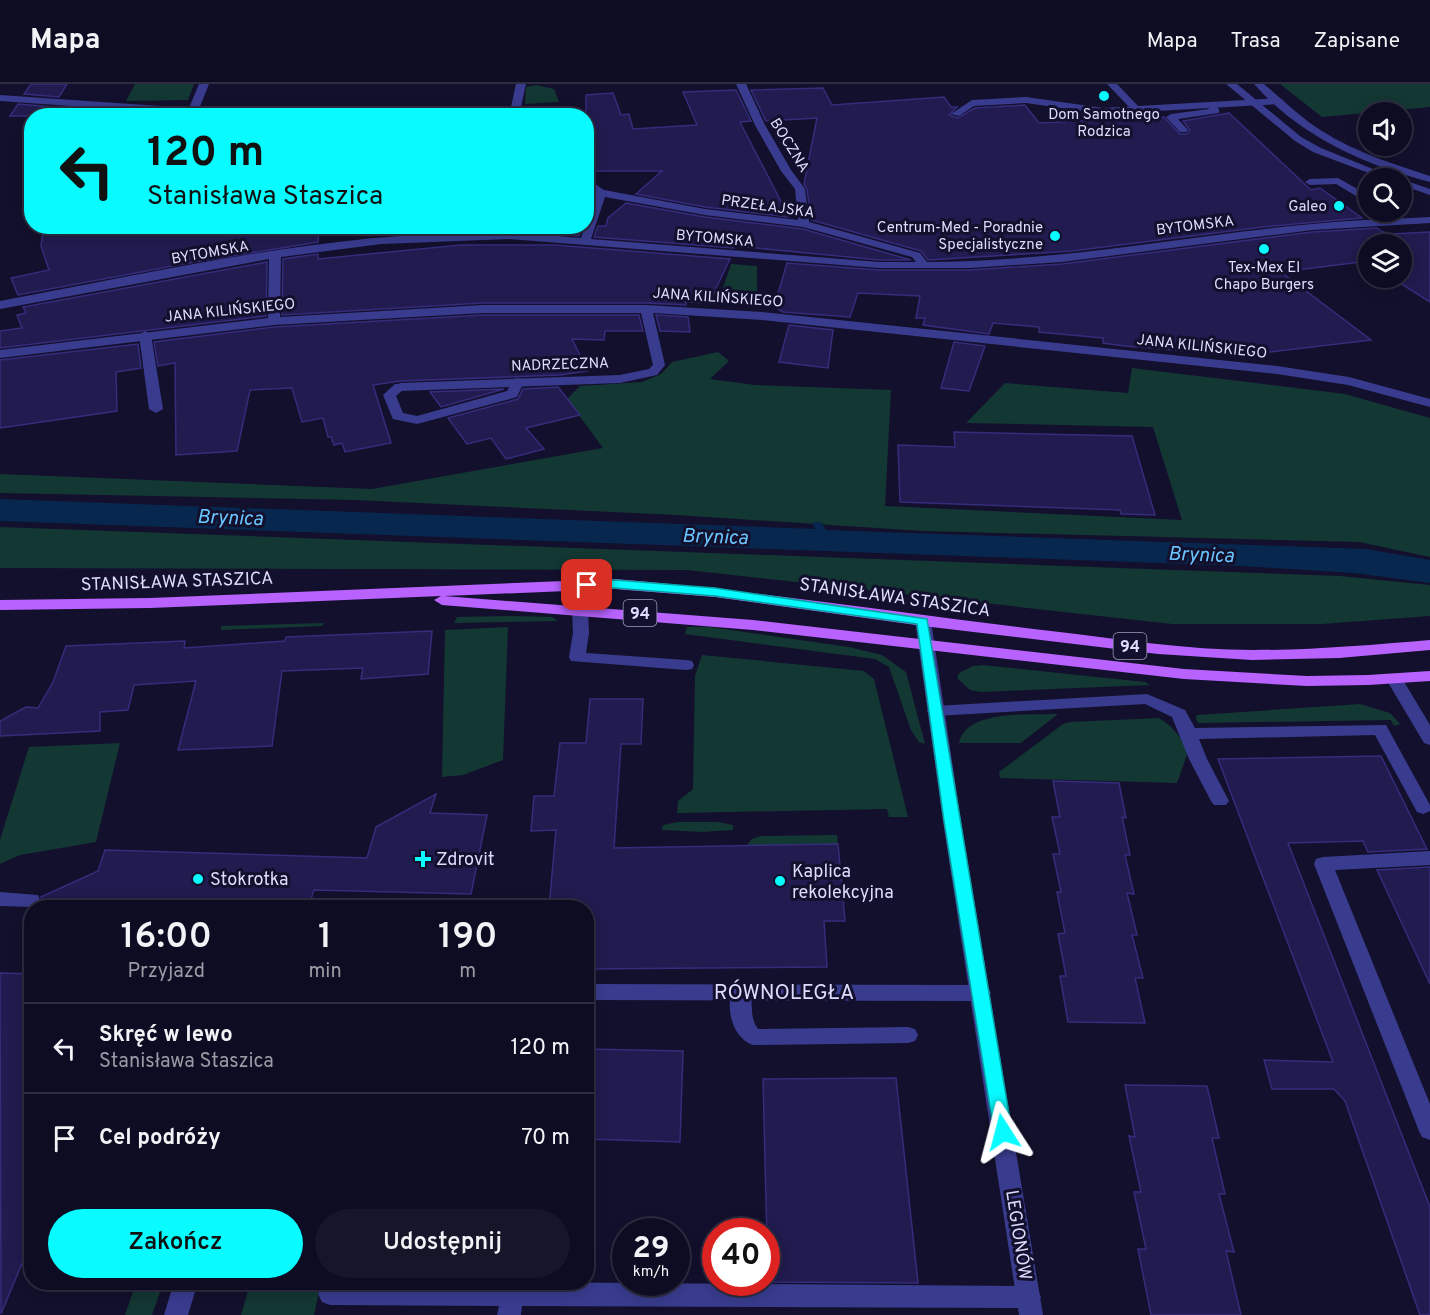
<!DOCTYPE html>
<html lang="pl">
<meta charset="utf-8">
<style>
:root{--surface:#0e0c22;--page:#17152a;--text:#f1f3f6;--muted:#9b9ba5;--line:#2e2c40;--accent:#08fbff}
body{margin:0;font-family:Overpass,sans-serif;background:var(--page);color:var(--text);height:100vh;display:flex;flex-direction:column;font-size:22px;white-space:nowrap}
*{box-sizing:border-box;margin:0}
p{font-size:20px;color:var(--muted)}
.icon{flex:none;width:33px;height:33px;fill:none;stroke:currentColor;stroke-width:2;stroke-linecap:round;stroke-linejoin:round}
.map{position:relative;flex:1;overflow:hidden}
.side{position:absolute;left:24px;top:816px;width:570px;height:390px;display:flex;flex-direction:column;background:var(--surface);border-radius:24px;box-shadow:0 3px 15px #0003,0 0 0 2px var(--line)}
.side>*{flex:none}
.hud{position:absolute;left:24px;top:24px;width:570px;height:126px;border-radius:24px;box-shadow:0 3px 15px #0003,0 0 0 2px var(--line);background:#08fbff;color:#111;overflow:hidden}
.buttons{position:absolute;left:1358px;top:18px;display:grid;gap:12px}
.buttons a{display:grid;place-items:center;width:54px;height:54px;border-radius:50%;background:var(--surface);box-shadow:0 3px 15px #0003,0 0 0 2px var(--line);font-size:30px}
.speed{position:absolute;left:612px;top:1134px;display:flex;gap:12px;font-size:30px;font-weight:700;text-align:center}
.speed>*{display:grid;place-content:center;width:78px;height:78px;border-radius:50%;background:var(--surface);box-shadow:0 3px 15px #0003,0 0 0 2px var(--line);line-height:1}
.speed small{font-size:15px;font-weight:400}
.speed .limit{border:9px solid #d22;background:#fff;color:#111}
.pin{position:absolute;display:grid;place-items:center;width:51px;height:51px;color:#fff;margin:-26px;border-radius:12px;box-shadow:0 3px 9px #0006}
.me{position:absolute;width:66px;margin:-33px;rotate:351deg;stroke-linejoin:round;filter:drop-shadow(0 0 4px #0008)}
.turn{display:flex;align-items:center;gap:21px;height:126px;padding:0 24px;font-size:27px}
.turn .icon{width:78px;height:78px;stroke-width:2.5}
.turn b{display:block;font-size:42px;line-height:51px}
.eta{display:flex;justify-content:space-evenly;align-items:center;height:102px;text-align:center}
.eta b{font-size:36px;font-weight:600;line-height:42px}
.cta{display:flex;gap:12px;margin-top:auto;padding:12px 24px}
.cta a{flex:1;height:69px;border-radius:36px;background:var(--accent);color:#111;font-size:24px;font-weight:600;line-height:69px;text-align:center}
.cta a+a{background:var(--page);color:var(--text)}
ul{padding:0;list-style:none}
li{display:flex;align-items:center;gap:18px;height:90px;padding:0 24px;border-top:2px solid var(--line)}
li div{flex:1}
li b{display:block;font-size:22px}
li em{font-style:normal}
header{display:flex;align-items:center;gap:36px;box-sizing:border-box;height:84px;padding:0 30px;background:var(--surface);border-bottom:2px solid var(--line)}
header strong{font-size:28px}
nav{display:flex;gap:33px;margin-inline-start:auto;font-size:21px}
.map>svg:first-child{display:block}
.green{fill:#133733}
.water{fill:#08274e}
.building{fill:#211b4f;stroke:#352c7c;stroke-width:1.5}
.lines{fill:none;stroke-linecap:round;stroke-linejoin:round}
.service{fill:#393c8e;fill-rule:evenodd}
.minor{fill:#393c8e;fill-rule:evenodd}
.tertiary{fill:#393c8e;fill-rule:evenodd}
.primary{fill:#b863ff;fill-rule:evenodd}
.route{fill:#08fbff;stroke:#05a3a6;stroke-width:1.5}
.poi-dot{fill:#08fbff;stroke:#13102d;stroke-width:2}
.labels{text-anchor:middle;stroke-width:6;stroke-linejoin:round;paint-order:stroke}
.far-poi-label{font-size:15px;fill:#dddcff;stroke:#13102d}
.far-street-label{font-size:15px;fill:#dddcff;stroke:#13102d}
.shield{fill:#13102d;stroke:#a09fc0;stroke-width:1.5}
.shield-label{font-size:16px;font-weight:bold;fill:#dddcff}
.street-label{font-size:18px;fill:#dddcff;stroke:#13102d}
.poi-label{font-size:18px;fill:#dddcff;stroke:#13102d;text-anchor:start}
.water-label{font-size:20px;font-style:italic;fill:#6ac6ff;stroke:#13102d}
.near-street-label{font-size:21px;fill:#dddcff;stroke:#13102d}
</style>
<header>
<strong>Mapa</strong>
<nav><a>Mapa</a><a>Trasa</a><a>Zapisane</a></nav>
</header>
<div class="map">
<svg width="1430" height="1231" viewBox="0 0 1430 1231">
<rect width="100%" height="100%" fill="#13102d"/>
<g class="green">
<path d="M135,0H194L188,16L126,17Z"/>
<path d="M1280,0H1430V23L1322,33Z"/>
<path d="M536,1L554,5L559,18L525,20L526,3Z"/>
<path d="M551,143L552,146L438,145L375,150L374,143Z"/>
<path d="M731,180L757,182V221L718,219Z"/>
<path d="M718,268L729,277L710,295L755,301L891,306L885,422L1182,436L1153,343L966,339L1005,299L1128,309L1132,284L1345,310L1430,334V473L1359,458L923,447L677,431L355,416L0,409V390L372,405L603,364L567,315L580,302L642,298L661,290L672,278Z"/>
<path d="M0,443L1340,492L1430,501V532L1322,540H1172L687,486L0,484Z"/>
<path d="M511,532L552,533L558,537L454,539L457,533Z"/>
<path d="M324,539L322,542L221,546V542Z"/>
<path d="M508,543L503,676L463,691L442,693L445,546Z"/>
<path d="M687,543H710L849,563L882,571L906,588L925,660L919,658L911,646L889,583L875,575L685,550Z"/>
<path d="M702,571L864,587L874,595L908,733H889L887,725L677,729L678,717L693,705L695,592Z"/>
<path d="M983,581L1145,598L1150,601L981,608L970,606L957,594L959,589L973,582Z"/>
<path d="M1360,620L1390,629L1400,640L1394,642L1391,636L1198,639L1196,634L1197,631Z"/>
<path d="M1058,630L1021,659H959C966,625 1031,631 1058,630Z"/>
<path d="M1159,634C1173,643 1181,652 1188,668L1177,699L1000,694L999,688L1063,640L1069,638Z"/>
<path d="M120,659L96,758L20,771L0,780V756L29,663Z"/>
<path d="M678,738H718L733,741V746L702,748L662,746L663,741Z"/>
<path d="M837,751L838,760L779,761L778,769H752V761H747L752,755L761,752Z"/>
<path d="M136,1199H163L152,1231H125Z"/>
<path d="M248,1207L319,1208L314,1231H241Z"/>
</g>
<path class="water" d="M0,415L815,445L812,438H821L826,446L1366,465L1430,476V499L1354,489L1241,482L0,437Z"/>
<g class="building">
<path d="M31,0H67L59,13L24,10Z"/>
<path d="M823,4L832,21L944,13L951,23H957L949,31L958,34L975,24L1025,21L1039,39L1164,33L1180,50H1186L1190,46L1183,37L1229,29L1311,106L1320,104L1362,134L1263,143L1072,167L928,176L921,167L811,136L807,105L804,100L817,34L766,37L751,6Z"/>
<path d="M736,6L751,37L740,38L789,133L705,123L636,110L662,87H586V11L613,9L621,31L629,30L633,45L697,41L683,8Z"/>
<path d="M18,20L53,23L48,32H10Z"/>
<path d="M626,119L705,133L803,145L911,176H879L735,162L734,164L594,153L598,142H606L608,134Z"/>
<path d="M44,142H319L318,158L189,179L18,211L11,194L49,186L41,162Z"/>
<path d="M551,142H583L579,152L552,149Z"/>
<path d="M1377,144L1383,148L1392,150L1430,148V218L1392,194H1401V160H1368V177L1281,188L1371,256L1237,272L1227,268L1186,267L1125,262L1103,259V254L1039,248V243L993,239L989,250L923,241L925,234H916L920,212L858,209L850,233L783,228L774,223L787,179L879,186H970L1062,180L1312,148Z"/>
<path d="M461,161H555L730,175L709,219L686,218V221L646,219H483L282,231L283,175L318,170V175Z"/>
<path d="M267,178L266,232L0,264V247L22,244L17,231L26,229L23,223Z"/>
<path d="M483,231H639L643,247H605L604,256L572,255L588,287L560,291L400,297L373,301L391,359L345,368L342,359L334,361L331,353H328L323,334L302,338L292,304L250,306L237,367L176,371L175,279L158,282L154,258L274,243Z"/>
<path d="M656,231L688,233L690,248L660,247Z"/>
<path d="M789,241L833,246L828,284L779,278Z"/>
<path d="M954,258L985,262L969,307L941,304Z"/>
<path d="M138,260L141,284L116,288L117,327L0,344V276Z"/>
<path d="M558,303L580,331L526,344L544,365L506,375L491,354L467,360L448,334L518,315L523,305Z"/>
<path d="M504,305L441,323L430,308Z"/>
<path d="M954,348L1132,352L1155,431L1121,430L1120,426L900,418L898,361L955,363Z"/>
<path d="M432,547L428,590L361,595L363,584L282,587L272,662L178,666L196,597L134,601L128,626L100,628V647L0,652V637L26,623L38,624L53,598L66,562L185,557L184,564L285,557L286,553Z"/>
<path d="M590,615H643L641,660H621L614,764L838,760L845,837H824L827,883L586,885V824H549L556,746L531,747L534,712H554L560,659H586Z"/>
<path d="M1381,672L1427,765L1368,768L1363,757L1288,759L1430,1123V1231H1420L1345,1017L1334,1005H1272L1264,976L1333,978L1218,675Z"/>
<path d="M1053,697L1119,699L1126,734L1122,733L1130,771H1125L1134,810L1127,809L1137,851H1132L1143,894H1135L1145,939L1068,938L1060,892H1066L1058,850L1065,849L1057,808H1061L1053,770H1060L1052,733H1060Z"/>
<path d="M436,710L430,729L487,731L471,810L314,806L308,824H37L42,817L41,813L98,787L105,766L367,774L376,743Z"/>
<path d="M1430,783V900L1377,786Z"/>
<path d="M0,889L32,890V1155L1,1230Z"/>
<path d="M586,965L683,967L680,1058L586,1055Z"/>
<path d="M896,994L918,1199L768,1198L763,995Z"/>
<path d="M1125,1001L1207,1002L1219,1054H1212L1225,1110H1219L1234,1168L1226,1167L1241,1231H1151L1138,1165H1146L1134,1108H1141L1129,1052L1135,1053Z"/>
</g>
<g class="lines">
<g class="service">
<path d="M1107,0H1117L1139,23V27H1133Z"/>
<path d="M1211,18L1219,25V29L1178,35L1188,46L1186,48H1180L1166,33L1171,30L1209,25L1206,21Z"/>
<path d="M1338,94L1368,111V119L1336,100L1310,101L1305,98L1310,95Z"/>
<path d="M1379,128H1390L1402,137L1401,139H1393Z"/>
<path d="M145,247L151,251L163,325L156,329L149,325L139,251Z"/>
<path d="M518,294L524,298L517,313L417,340L393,335L383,311L395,300H405L406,303L396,312L403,329L417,332L507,307L514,295Z"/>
<path d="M587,496L595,501L588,525L589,549L586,569L686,576L692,577L694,581L692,585L686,586L571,577L569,573L573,549L572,525L579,501Z"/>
<path d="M1394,590L1400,591L1430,641V661L1424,659L1386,595L1388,591Z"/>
<path d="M1147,610L1185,626L1195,644L1386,641L1430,721V727L1423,730L1417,728L1375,651L1199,655L1207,675L1229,717L1226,721H1214L1211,717L1189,675L1172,633L1145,620L935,632L929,631L927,627L929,623L935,622Z"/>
<path d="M1430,767V781L1335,786L1430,1020V1056L1422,1053L1419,1047L1314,780L1316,775L1323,773Z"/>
<path d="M0,808L38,811L40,816L38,821L31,823L0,822Z"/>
<path d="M741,901L748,903C755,917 748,932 758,945L908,943L915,945L918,951L915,957L908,959L753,961C732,954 724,922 734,903Z"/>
<path d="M502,1198L1029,1202L1037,1205L1041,1213L1037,1221L1029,1224L522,1222L521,1231H497L499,1222L330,1221L322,1218L318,1210L322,1202L330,1199Z"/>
</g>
<g class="minor">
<path d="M199,0H209L199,25L261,29L265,32H212L0,17V11L189,24Z"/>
<path d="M516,0H526L519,32H509Z"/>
<path d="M736,0H746L765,41L791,86L805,105L809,138L920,169L927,178C1057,178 1183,152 1312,140C1351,136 1391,135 1430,133V139L1312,146L1062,178L970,184H879L509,155L381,160L281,173L280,233L483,221H646L762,228L1277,282L1349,293L1430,315V323L1348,301L1277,290L762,236L653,229L665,281L657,291L620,299L400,307L394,303L400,299L620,291L649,285L653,281L641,229H483L274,241L0,274V266L268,234L269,175L0,225V217C167,186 337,145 508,149C532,149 557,152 581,154L596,110L586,103V94L604,106L705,125L798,136L795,105L781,87L755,41ZM605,113L705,131L803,143L912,173L916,178H879L591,155Z"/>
<path d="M1026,13L1103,24L1279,14L1284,17L1279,20L1103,30L1026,19L974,22L959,32L951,30L972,16Z"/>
<path d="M586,900L981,901L988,903L991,909L988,915L981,917L586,916Z"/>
<path d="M174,1198H198L188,1231H164Z"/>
</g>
<g class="tertiary">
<path d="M1226,0H1237L1301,53L1321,64L1395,94H1382L1313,68L1295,57Z"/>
<path d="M1254,0H1264C1283,16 1301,34 1322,47C1355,68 1393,80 1430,92V98C1364,81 1300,52 1254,0Z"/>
<path d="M1401,95L1430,105V111L1401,101Z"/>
<path d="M923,532L931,537L961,737L1043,1231H1019L943,737L915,537Z"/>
</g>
<path class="primary" d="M615,495C761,507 906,530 1051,547C1118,555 1186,566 1254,566C1313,566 1371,561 1430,556V566L1339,574L1252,576L1158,570L923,542L715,513L615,505L444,512L753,536L1184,585L1307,592L1368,591L1430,587V597L1368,601L1307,602L1184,595L753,546L442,521L434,516L441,512L150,524L0,526V516L150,514Z"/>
</g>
<path class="route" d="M615,496L715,504L927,535L1012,1048L1009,1054L1003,1056L996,1054L994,1048L944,737L917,540L715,512L615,504L587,505L580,501L587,497Z"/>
<g class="poi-dot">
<circle cx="1104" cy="12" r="6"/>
<circle cx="1339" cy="122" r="6"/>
<circle cx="1055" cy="152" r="6"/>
<circle cx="1264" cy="165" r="6"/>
<path d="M420 766h6v6h6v6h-6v6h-6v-6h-6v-6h6z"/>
<circle cx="198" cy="795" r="6"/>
<circle cx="780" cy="797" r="6"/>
</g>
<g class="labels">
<g class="far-poi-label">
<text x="1104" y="35">Dom Samotnego<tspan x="1104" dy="17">Rodzica</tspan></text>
<text x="1327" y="127" text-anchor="end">Galeo</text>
<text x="1043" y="148" text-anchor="end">Centrum-Med - Poradnie<tspan x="1043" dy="17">Specjalistyczne</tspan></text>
<text x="1264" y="188">Tex-Mex El<tspan x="1264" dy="17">Chapo Burgers</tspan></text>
</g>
<g class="far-street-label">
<text transform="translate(790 61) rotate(58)" y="5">BOCZNA</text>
<text transform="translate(768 122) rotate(8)" y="5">PRZEŁAJSKA</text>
<text transform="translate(1195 141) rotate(-7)" y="5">BYTOMSKA</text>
<text transform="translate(715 154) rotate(5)" y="5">BYTOMSKA</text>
<text transform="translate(210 168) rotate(-10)" y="5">BYTOMSKA</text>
<text transform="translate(718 213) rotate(4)" y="5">JANA KILIŃSKIEGO</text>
<text transform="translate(230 226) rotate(-6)" y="5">JANA KILIŃSKIEGO</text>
<text transform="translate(1202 262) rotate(6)" y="5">JANA KILIŃSKIEGO</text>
<text transform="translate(560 280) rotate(-2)" y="5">NADRZECZNA</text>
</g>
<g class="shield">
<rect x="623.5" y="516" width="33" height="26" rx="4.5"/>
<rect x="1113.5" y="549" width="33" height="26" rx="4.5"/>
</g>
<g class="shield-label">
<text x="640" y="535">94</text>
<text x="1130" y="568">94</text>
</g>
<g class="street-label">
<text transform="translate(177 497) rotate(-2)" y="6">STANISŁAWA STASZICA</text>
<text transform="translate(895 513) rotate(8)" y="6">STANISŁAWA STASZICA</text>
<text transform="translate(1019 1151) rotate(81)" y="6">LEGIONÓW</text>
</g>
<g class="poi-label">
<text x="436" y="781">Zdrovit</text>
<text x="792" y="793">Kaplica<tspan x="792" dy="21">rekolekcyjna</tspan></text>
<text x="210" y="801">Stokrotka</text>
</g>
<g class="water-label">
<text transform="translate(230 433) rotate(2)" y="7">Brynica</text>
<text transform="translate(715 452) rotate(2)" y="7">Brynica</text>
<text transform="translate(1201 470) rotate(2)" y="7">Brynica</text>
</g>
<g class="near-street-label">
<text x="784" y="915">RÓWNOLEGŁA</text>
</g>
</g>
</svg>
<div class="buttons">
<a><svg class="icon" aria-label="sound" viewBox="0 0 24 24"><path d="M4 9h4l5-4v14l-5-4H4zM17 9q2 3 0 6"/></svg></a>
<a><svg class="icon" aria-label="search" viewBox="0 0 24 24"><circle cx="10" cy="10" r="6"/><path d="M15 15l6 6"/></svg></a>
<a><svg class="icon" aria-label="layers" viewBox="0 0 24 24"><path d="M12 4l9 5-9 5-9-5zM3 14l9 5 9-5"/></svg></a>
</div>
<div class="speed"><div>29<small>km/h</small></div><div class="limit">40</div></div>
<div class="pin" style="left:587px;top:501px;background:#d93025"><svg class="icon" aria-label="arrive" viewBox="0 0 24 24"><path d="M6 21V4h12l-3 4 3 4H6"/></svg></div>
<svg class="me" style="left:1003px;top:1048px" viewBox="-20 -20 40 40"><path d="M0-17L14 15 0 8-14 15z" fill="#08fbff" stroke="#fff" stroke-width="4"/></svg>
<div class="hud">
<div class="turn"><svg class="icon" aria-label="left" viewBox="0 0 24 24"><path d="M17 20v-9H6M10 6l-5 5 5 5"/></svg><div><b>120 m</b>Stanisława Staszica</div></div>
</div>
<section class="side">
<div class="eta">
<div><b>16:00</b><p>Przyjazd</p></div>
<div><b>1</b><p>min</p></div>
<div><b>190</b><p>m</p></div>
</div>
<ul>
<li><svg class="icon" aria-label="left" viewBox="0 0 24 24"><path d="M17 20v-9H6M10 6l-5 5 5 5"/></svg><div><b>Skręć w lewo</b><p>Stanisława Staszica</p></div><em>120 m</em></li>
<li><svg class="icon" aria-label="arrive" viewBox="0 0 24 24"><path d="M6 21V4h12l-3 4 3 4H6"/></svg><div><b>Cel podróży</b></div><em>70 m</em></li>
</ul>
<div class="cta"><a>Zakończ</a><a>Udostępnij</a></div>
</section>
</div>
